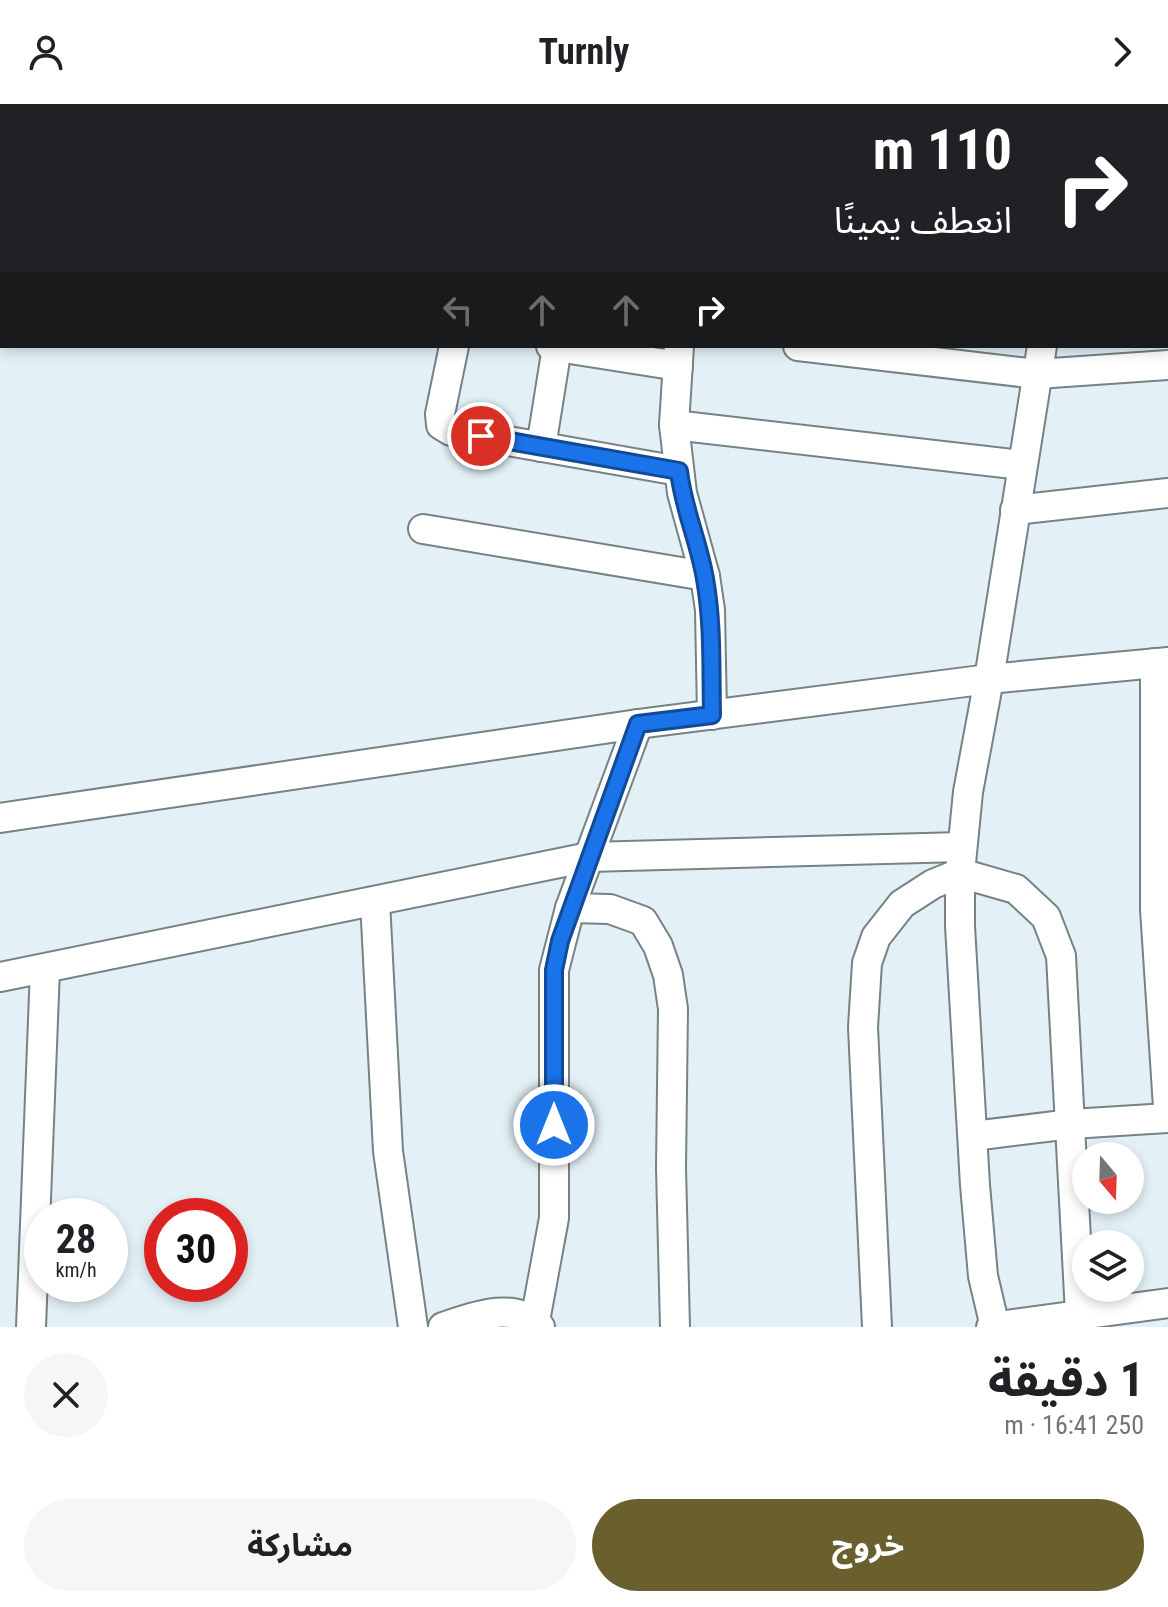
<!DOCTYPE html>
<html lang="ar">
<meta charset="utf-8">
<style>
:root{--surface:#fff;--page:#f6f6f6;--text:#202124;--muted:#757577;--accent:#6a602d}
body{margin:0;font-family:"Roboto Condensed","Noto Sans Arabic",sans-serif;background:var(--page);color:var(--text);direction:rtl;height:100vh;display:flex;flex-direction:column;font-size:30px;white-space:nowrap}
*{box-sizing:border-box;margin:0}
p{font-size:26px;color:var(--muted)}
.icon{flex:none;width:44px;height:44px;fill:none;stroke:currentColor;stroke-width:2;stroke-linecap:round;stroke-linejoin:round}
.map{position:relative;height:1223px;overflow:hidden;direction:ltr}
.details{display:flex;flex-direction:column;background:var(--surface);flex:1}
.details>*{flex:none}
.banner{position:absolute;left:0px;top:0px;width:1168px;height:244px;box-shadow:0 4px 12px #0003;direction:rtl;background:#202124;color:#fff;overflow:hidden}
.needle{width:52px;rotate:161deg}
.buttons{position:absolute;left:1072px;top:1038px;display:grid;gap:16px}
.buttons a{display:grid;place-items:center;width:72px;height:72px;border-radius:50%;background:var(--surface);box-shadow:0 4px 12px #0003;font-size:40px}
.speed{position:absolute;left:24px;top:1094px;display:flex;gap:16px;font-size:40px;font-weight:700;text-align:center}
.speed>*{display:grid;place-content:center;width:104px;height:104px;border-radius:50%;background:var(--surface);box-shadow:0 4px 12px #0003;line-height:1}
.speed small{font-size:20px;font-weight:400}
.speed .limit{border:12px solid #d22;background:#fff;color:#111}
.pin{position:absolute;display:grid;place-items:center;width:68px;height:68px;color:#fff;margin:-34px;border:4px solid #fff;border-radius:50%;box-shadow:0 2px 8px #0007}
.me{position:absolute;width:88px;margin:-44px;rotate:0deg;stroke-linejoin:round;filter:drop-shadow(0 0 6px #0008)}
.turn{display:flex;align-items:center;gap:28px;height:168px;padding:0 24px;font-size:36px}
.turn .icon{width:104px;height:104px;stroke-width:2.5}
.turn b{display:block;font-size:56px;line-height:68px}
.lanes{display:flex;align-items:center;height:76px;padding:0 24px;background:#0003;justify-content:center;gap:40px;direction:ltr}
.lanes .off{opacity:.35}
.round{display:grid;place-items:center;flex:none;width:84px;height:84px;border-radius:42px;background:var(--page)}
.headline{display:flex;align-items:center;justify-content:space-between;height:136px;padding:0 24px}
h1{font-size:48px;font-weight:700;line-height:60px}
.cta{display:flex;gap:16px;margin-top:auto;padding:16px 24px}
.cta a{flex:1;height:92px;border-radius:48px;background:var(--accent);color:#fff;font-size:32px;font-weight:700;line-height:92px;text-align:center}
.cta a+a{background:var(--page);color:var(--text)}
header{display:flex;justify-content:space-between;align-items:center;height:104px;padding:0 24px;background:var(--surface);font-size:36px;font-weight:700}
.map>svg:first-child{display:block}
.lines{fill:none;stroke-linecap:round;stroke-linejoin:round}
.minor-casing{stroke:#758286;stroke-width:32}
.minor{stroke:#fff;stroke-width:28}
.route-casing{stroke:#114b97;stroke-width:20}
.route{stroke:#1a73e8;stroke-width:14}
</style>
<header><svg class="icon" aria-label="forward" viewBox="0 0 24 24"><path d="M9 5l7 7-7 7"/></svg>Turnly<svg class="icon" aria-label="person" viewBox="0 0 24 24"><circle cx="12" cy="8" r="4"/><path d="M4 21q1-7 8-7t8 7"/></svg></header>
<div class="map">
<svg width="1168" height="1223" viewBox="0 0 1168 1223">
<rect width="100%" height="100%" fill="#e3f1f6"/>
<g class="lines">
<defs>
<g id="minor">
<path d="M981,0L994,2"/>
<path d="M527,1L541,2"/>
<path d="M696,2V0"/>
<path d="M1084,2L1085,0"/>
<path d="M1166,111H1168"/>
<path d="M454,242L440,310L441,321L451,327L679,367"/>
<path d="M551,242L678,262"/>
<path d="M679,242L674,321L682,389L705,472L710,506L712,611"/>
<path d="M798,242L1037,270L1168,261"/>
<path d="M674,321L1021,361"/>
<path d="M541,343L557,243"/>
<path d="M1015,406L1168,389"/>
<path d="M423,425L705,472"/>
<path d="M1155,559V805L1168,1003"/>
<path d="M0,714L638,620L989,575L1168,558"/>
<path d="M375,797L388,1047L413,1223"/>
<path d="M570,804L610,805L643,817L658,842L668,871L673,905L671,1064L675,1223"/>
<path d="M0,873L589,753L962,743"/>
<path d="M973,1032L1071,1020L1168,1014"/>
<path d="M535,1217L554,1114V866L570,804L638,620"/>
<path d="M31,1223L45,865"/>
<path d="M443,1223C473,1213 514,1196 540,1223"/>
<path d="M877,1223L863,923L867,859L876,833L902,800L933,780L960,769L1016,785L1046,813L1061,852L1080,1210"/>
<path d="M991,1223L1168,1199"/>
<path d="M995,1223L983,1172L975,1081L960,822V769L968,688L989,575L1042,242"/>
</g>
</defs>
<use href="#minor" class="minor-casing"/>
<use href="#minor" class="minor"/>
</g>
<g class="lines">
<defs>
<path id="route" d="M481,332L679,367C683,404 699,438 705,475C713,519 711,566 712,611L638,620L560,837L554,866V1021"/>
</defs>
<use href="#route" class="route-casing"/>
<use href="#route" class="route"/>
</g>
</svg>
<div class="buttons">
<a><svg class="needle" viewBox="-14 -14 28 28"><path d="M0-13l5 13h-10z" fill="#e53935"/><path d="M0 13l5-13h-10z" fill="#757577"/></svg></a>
<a><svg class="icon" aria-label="layers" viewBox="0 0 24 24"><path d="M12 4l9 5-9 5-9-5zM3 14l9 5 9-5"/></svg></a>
</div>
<div class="speed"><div>28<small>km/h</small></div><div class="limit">30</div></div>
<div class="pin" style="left:481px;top:332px;background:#d93025"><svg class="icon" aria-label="arrive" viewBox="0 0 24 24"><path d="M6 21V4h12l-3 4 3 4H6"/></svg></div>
<svg class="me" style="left:554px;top:1021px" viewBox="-20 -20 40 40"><circle r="17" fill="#1a73e8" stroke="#fff" stroke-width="3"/><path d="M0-11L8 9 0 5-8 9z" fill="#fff"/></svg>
<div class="banner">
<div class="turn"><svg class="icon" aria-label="right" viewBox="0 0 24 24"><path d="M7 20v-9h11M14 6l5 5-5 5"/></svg><div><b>110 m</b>انعطف يمينًا</div></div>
<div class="lanes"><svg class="icon off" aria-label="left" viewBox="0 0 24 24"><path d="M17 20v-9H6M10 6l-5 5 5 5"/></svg><svg class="icon off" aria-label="ahead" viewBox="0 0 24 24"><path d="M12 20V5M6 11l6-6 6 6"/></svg><svg class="icon off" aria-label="ahead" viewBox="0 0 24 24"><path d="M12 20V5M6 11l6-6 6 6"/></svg><svg class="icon" aria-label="right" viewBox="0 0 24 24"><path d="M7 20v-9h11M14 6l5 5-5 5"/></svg></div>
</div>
</div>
<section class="details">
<div class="headline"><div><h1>1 دقيقة</h1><p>250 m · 16:41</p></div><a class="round"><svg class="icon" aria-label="close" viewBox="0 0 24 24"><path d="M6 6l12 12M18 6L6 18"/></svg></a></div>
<div class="cta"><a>خروج</a><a>مشاركة</a></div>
</section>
